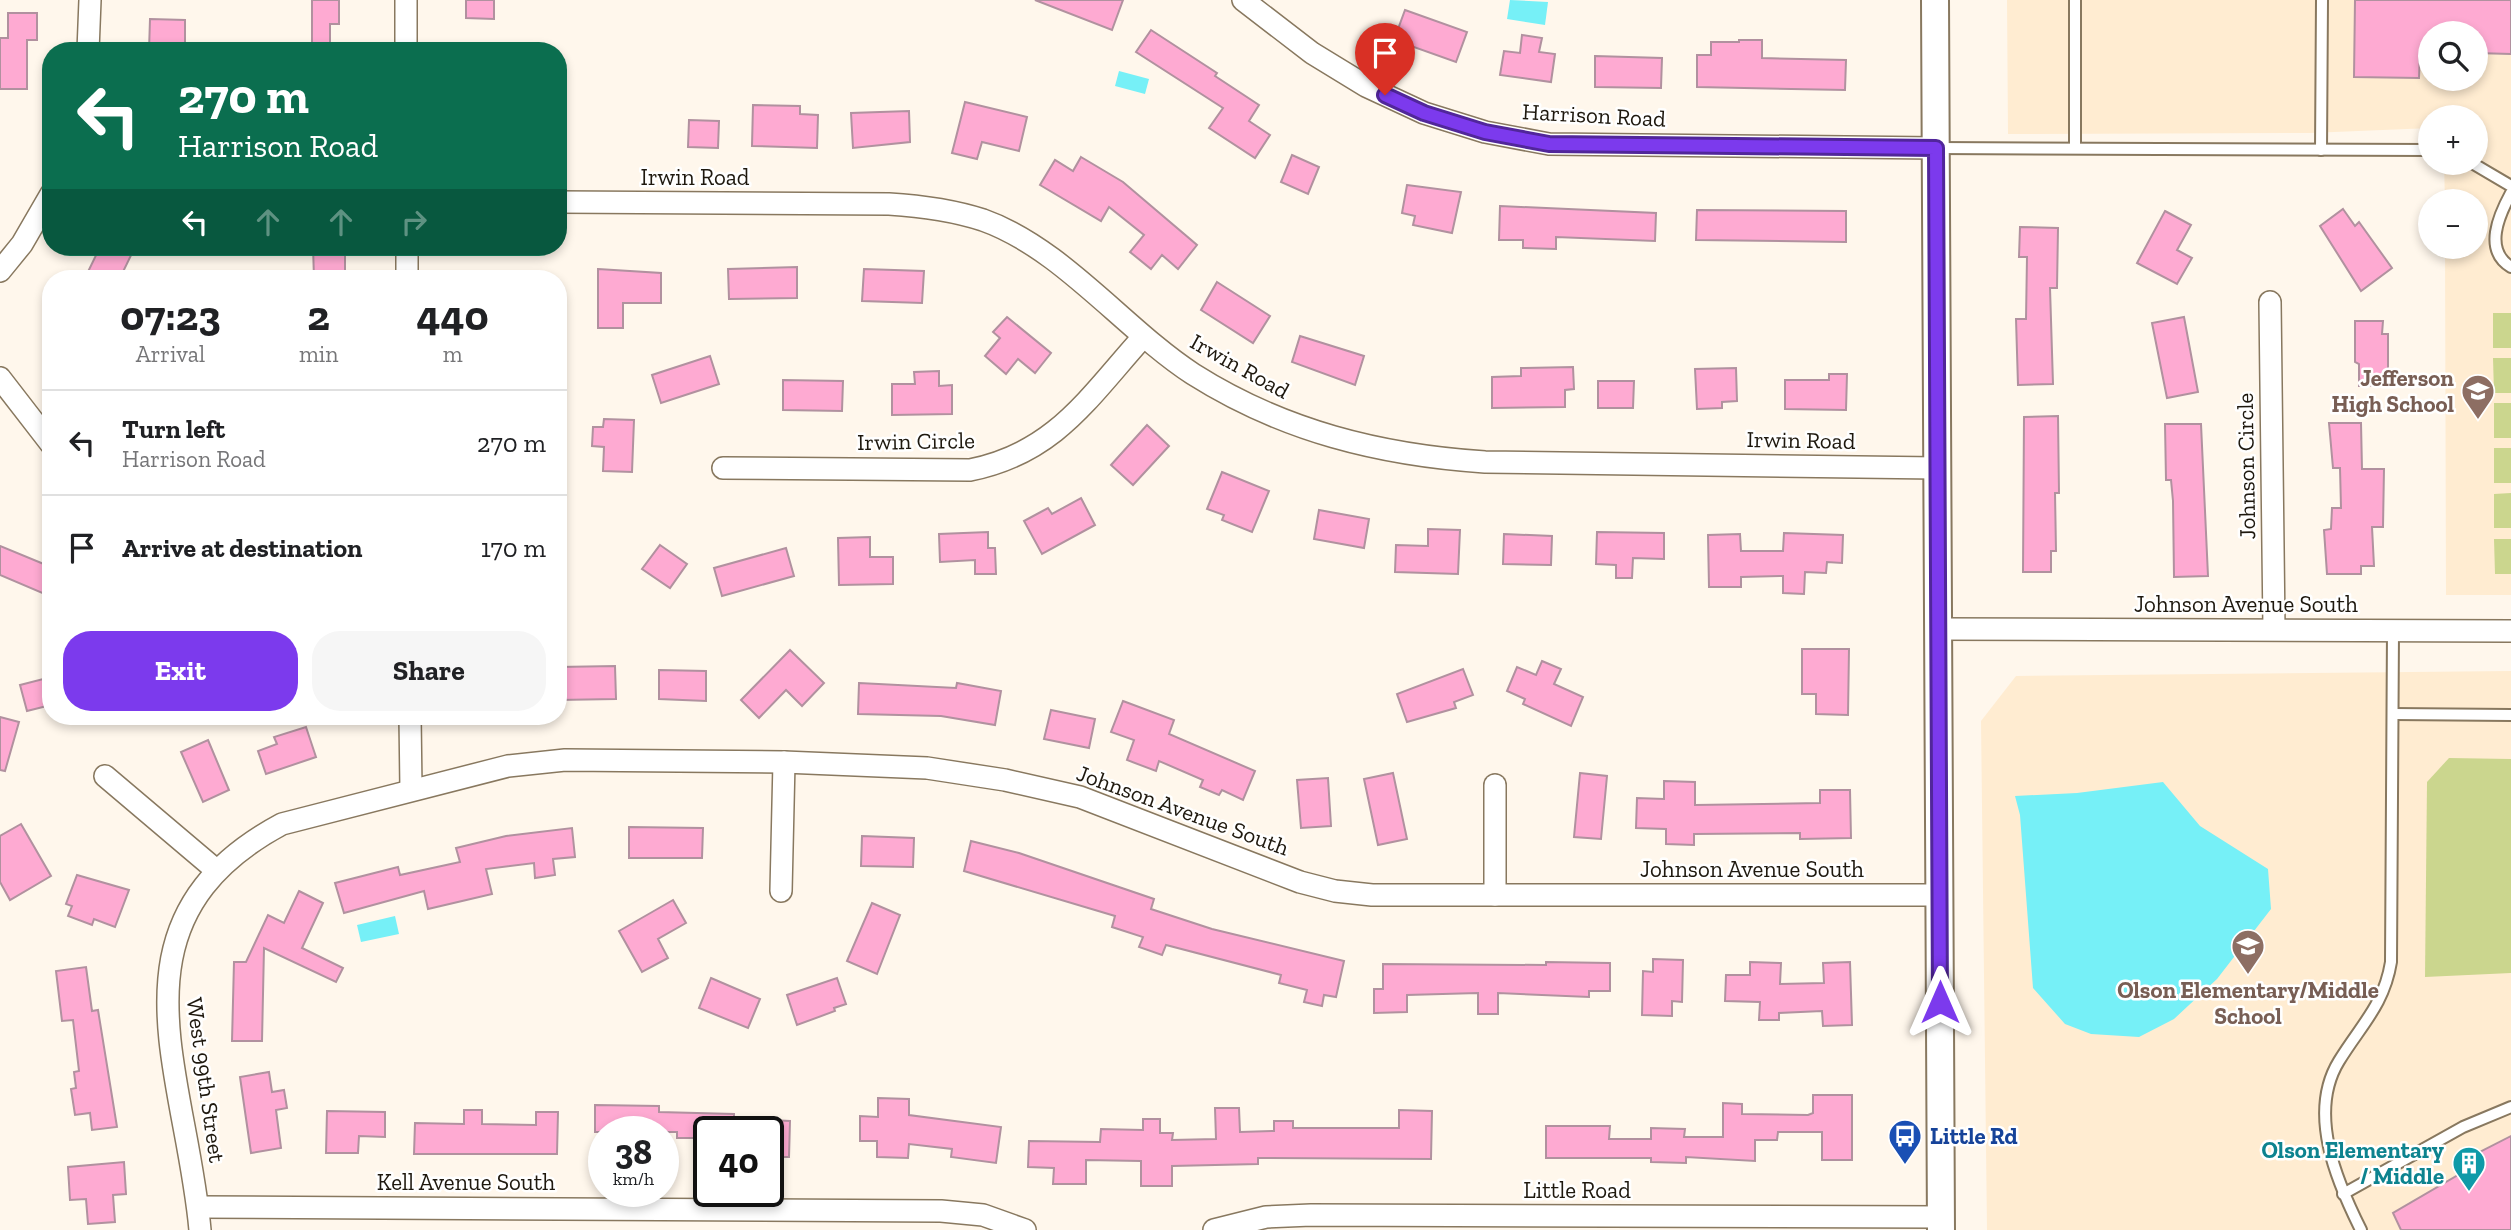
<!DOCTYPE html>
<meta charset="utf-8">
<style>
:root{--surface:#fff;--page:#f6f6f6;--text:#202124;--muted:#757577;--line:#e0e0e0;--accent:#7c3aed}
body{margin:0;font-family:"Zilla Slab",serif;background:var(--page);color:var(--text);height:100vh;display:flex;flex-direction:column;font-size:26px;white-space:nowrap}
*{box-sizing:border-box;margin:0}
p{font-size:23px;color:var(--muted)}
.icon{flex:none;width:38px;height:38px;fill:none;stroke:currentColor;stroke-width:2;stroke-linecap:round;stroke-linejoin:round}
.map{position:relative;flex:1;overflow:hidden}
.panel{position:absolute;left:42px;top:270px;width:525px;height:455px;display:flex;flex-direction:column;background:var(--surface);border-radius:28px;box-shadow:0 4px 10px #0003}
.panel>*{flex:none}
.guide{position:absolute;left:42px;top:42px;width:525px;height:214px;border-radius:28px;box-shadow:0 4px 10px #0003;background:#0b6e4f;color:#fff;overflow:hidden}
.tools{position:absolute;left:2418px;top:21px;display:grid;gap:14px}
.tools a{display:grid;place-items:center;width:70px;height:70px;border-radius:50%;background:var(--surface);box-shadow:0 4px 10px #0003;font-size:35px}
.speed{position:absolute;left:588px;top:1116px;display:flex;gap:14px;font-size:35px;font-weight:700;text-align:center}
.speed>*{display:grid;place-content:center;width:91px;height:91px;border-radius:50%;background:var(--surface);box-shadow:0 4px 10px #0003;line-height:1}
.speed small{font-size:18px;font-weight:400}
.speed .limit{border:4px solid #111;border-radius:10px;background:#fff;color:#111}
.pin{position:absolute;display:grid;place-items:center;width:60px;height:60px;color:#fff;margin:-72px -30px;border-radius:50% 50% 50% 0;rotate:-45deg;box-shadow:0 0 7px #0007}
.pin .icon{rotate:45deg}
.me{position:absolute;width:77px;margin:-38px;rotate:0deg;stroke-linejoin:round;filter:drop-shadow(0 0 5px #0008)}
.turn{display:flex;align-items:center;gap:24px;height:147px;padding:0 21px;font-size:32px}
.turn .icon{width:91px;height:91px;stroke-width:2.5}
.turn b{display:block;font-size:49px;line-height:60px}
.lanes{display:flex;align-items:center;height:66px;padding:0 21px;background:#0003;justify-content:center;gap:35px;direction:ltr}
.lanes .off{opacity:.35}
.eta{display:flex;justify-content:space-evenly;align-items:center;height:119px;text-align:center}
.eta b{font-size:42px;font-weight:700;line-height:49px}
.button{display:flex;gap:14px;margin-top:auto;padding:14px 21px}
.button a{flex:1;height:80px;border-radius:28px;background:var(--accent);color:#fff;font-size:28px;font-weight:700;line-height:80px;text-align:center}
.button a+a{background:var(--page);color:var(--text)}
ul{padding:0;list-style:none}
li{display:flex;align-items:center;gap:21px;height:105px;padding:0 21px;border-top:2px solid var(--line)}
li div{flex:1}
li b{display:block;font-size:26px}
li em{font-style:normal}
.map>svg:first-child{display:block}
.built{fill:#ffecd1;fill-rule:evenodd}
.green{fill:#cbd68e}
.water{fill:#76f0f7}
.building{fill:#feaad2;stroke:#b1919f;stroke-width:2}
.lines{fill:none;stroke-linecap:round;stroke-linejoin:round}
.service-casing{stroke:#88785f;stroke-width:14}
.minor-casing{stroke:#88785f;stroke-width:24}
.tertiary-casing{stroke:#88785f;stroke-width:30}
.service{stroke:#fff;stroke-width:10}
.minor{stroke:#fff;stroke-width:21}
.tertiary{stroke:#fff;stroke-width:26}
.route-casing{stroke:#51269a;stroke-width:18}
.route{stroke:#7c3aed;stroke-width:12}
.labels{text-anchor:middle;stroke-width:5;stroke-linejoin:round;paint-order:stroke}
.street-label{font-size:23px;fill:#1e180e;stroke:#fff}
.education-label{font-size:23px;font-weight:bold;fill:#785e54;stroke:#fff;text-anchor:end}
.transit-label{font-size:23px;font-weight:bold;fill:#164399;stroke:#fff;text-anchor:start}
.culture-label{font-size:23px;font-weight:bold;fill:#0d838f;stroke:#fff;text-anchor:end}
</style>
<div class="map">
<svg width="2511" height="1230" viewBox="0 0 2511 1230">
<rect width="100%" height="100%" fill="#fff7ec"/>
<g class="built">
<path d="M2007,0H2511V595H2446L2445,247H2476V201H2445L2444,163H2476V117H2431V128L2310,133L2008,134ZM2431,33H2476V79H2431Z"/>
<path d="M2511,671V1230H1987L1981,721L2016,676Z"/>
</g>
<g class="green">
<rect x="2493" y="313" width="18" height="35"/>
<path d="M2493,358H2511V393H2494Z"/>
<rect x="2494" y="403" width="17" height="35"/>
<rect x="2494" y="448" width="17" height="35"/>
<path d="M2511,493V528H2494V494Z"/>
<path d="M2494,539H2511V574H2495Z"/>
<path d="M2449,758L2511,759V973L2425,977L2427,782Z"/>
</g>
<g class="water">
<path d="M1510,0L1548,2L1545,25L1507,19Z"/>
<path d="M1119,71L1149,79L1145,94L1115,86Z"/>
<path d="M2163,782L2200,826L2268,869L2271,909L2217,979L2174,1019L2139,1037L2091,1034L2065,1024L2033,988L2020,815L2015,796L2077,793Z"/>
<path d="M395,916L399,934L361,942L357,925Z"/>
</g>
<g class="building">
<path d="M312,0H339V24H330V51H312Z"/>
<path d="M466,0H494V19L466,18Z"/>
<path d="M1035,0H1123L1112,30Z"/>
<path d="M2355,0H2511V54L2476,53V33H2431V53H2420L2419,78L2354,77Z"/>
<path d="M1405,10L1467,32L1456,62L1394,40Z"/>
<path d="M8,13H37V40H27V89H0V38H8Z"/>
<path d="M150,19L185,20V51H149Z"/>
<path d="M1151,30L1217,73L1215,76L1259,105L1249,121L1270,135L1255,158L1209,128L1223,108L1136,52Z"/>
<path d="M1522,35L1542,38L1539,52L1555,54L1551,82L1500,75L1504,51L1520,53Z"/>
<path d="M1739,40H1762V58L1846,60L1845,90L1697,87V55H1711V42H1739Z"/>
<path d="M1595,56L1662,58L1661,88L1595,87Z"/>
<path d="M965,102L1027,117L1019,151L982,142L977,159L952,153Z"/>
<path d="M753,105L800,106V114L818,115L817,148L752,146Z"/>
<path d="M909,111L910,142L853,148L851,113Z"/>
<path d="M689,120L719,121L718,148L688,147Z"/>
<path d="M1292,155L1319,167L1308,194L1281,182Z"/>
<path d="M1081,157L1123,182L1197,245L1178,269L1162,255L1151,269L1130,252L1144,235L1109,207L1101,221L1040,185L1055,160L1073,171Z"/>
<path d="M1407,185L1461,192L1452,233L1413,225L1415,216L1402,213Z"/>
<path d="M1500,206L1656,213L1655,241L1556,237V249L1523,248V240H1499Z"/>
<path d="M2343,209L2355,226L2359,222L2392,268L2361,291L2320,226Z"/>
<path d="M1697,210L1846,211V242L1696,240Z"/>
<path d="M2165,211L2191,225L2177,250L2192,258L2177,284L2137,263Z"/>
<path d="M2020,227L2058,228L2057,288H2050L2053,384L2018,385L2016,319H2026L2027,257H2019Z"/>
<path d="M100,247H135L120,278H85Z"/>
<path d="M313,247H345V278H314Z"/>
<path d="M797,267V298L729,299L728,269Z"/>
<path d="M598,269L661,273V303H623V328H598Z"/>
<path d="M864,269L924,271L922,303L862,301Z"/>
<path d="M1217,282L1270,316L1253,343L1201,310Z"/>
<path d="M1007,317L1051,353L1035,373L1018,359L1006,374L985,356L1000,338L993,332Z"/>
<path d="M2184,317L2198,392L2167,398L2152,323Z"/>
<path d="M2355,321H2383L2382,334H2388V385L2359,386V364L2355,362Z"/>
<path d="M1300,336L1364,356L1355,385L1292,362Z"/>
<path d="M710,356L719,384L661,403L652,375Z"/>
<path d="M1573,367L1574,389L1565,390V407L1492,408V377L1521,376V368Z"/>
<path d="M1736,368L1737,401L1722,402V408L1697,409L1695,369Z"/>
<path d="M939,371V386L952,385V414L892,415V384H915L914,372Z"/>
<path d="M1829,374H1847L1846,410L1785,409V380H1829Z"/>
<path d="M783,380L843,381L842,411L783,410Z"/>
<path d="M1598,381H1634L1633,408H1598Z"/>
<path d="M2058,416L2059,493H2055L2056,551H2051V572H2023L2024,417Z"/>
<path d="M604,419L634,420L632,472L603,471L604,447L592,446L593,427H603Z"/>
<path d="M2329,423H2361L2362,469H2384L2383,527H2372L2374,566H2361V574H2327L2324,530L2331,529L2332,508H2341L2340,468H2333Z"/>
<path d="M2165,424H2201L2208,576L2174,577L2173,501L2171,480H2166Z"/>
<path d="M1147,425L1169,446L1133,485L1111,465Z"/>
<path d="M1222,472L1269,491L1252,532L1222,520L1224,515L1207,509Z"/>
<path d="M1081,498L1095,525L1042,554L1024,521L1048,508L1052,514Z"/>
<path d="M1319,510L1369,519L1364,548L1314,539Z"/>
<path d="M1428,529L1460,530L1458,574L1395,572L1396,545L1428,546Z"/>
<path d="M988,532V548H995L996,574H975V560L940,562L939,534Z"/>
<path d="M1597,532L1664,533V559L1633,558L1632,578H1616V565L1596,564Z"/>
<path d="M1784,533L1843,535L1842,563L1827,562L1826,573L1805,572L1804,594L1783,593V576L1741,577V587H1709L1708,535L1740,534L1741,551H1783Z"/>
<path d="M1504,534L1552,536L1551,565L1503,564Z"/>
<path d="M870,537V557H893V584L839,585L838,538Z"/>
<path d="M660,545L687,564L670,588L642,569Z"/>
<path d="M0,546L51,567V585L47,595L0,575Z"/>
<path d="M786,548L794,576L722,596L714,568Z"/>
<path d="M1802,649H1849L1848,715L1816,714V694H1802Z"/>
<path d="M790,650L824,683L802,706L786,690L759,718L741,700Z"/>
<path d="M1542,661L1561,669L1554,684L1583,697L1571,726L1523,704L1525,699L1507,691L1517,667L1536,675Z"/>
<path d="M615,666L616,699L558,700V667Z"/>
<path d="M1463,669L1473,695L1454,702L1456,708L1407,722L1397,694Z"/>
<path d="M659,670L706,671V701L659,699Z"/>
<path d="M51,677V705L27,711L20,685Z"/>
<path d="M859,683L956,688L957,683L1001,691L995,725L941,716L858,714Z"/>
<path d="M1123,701L1174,720L1169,734L1255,771L1243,800L1222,790L1219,795L1200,787L1203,780L1159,761L1156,771L1127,760L1134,740L1111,732Z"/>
<path d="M1051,710L1095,719L1089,748L1044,739Z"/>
<path d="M0,717L19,722L5,771L0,770Z"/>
<path d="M306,727L316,757L266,774L258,751L277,744L274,737Z"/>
<path d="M208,740L229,790L203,802L181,752Z"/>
<path d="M1393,773L1407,839L1378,845L1364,779Z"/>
<path d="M1580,773L1607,776L1601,839L1574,837Z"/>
<path d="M1328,778L1331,826L1301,828L1297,780Z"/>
<path d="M1664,781L1695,782V805L1820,803V790H1850L1851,838L1800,839V833L1694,834V845L1666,844V829L1636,828L1637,798L1664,799Z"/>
<path d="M21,824L51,876L10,900L0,882V836Z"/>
<path d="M629,827L703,828L702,858H629Z"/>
<path d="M572,828L575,857L553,859L555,875L535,878L534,863L486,869L492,894L428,909L424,891L344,913L335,883L398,867L400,875L460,862L456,848L506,836Z"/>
<path d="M862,836L914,838L913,867L861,866Z"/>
<path d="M971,841L1019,853L1154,899L1151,909L1212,929L1344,961L1336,997L1324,995L1322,1006L1304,1002L1307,990L1279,983L1281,975L1166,945L1162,955L1139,947L1143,937L1112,927L1115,916L964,871Z"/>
<path d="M77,875L129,890L115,927L94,919L92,925L68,916L72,906L66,904Z"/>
<path d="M299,891L323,903L302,948L343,968L336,982L264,948L262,1041H232L234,962H246L268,915L284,923Z"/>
<path d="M673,900L686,923L658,939L668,958L642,972L619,931Z"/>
<path d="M872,903L900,915L877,974L847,961Z"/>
<path d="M1653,959L1683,960L1682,1002L1672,1001V1016L1642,1015L1643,971L1653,972Z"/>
<path d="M1546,962L1610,963V991H1589V997L1498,993V1014H1478V993L1407,995V1012L1374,1013V989H1383V964L1546,965Z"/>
<path d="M1750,962L1781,963L1780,984L1824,983L1823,963L1850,962L1852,1025L1823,1026L1822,1011L1779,1013V1020H1759L1760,1002L1725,1001L1726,975H1750Z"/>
<path d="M86,967L92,1011L98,1010L117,1127L92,1130L90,1113L75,1115L71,1089L76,1088L74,1072L79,1071L73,1020L62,1021L56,971Z"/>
<path d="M711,978L760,999L748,1028L699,1008Z"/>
<path d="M837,978L846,1004L834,1008L835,1011L797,1025L787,995Z"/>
<path d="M269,1072L272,1092L284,1090L287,1108L276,1110L281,1148L251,1153L240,1077Z"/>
<path d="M1813,1095H1852V1160H1822V1132H1778L1777,1140H1755V1161L1686,1157V1163L1651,1162V1158H1546V1126H1610L1609,1139H1651V1128L1685,1129L1684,1137H1723V1103L1742,1104V1114L1808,1115L1813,1113Z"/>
<path d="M878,1098L909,1099V1115L1001,1127L996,1163L951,1157L952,1149L909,1144L908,1158L877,1157V1141H860V1116L878,1117Z"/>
<path d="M595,1105L659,1106V1112L734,1114V1132H709V1138H677V1132H595Z"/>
<path d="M1215,1108H1239L1240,1132L1274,1131V1121H1293V1128H1399V1110L1432,1111L1431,1159L1258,1158V1164L1172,1166V1186H1141V1161L1086,1160V1184H1053L1054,1168L1028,1167L1029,1141L1100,1142L1101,1129L1143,1130V1119H1160V1133H1173L1172,1140L1216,1139Z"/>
<path d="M464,1110H482V1124L536,1125V1112H558L557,1154H414L415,1123L464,1124Z"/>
<path d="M327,1111L385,1112V1137L359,1136L358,1153H326Z"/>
<path d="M769,1120L790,1121L789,1157H768Z"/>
<path d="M2511,1136V1230H2401L2393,1213L2463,1172L2460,1162Z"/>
<path d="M124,1162L126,1194L113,1195L115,1222L88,1224L86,1199L70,1200L68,1167Z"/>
</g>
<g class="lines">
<defs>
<g id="service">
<path d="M2075,0V148"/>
<path d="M1936,148L2431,150"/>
<path d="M2321,150L2322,0"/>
<path d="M2472,163L2511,186"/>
<path d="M2511,193C2499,215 2483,250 2511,267"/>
<path d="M2393,714L2511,715"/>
<path d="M2343,1194L2463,1127L2511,1107"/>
<path d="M2361,1230C2337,1182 2307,1113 2339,1061C2361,1025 2384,1005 2391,962L2393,631"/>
</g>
<g id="minor">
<path d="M406,0V51"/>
<path d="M1243,0L1312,53L1366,86L1424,113L1485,132L1549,144L1936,148"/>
<path d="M88,51L90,0"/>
<path d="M558,202L889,204C922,206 952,210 983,220C1062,248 1124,329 1193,374C1283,431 1380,455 1485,462L1937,468"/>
<path d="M407,247V278"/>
<path d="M0,271L22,244L51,194"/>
<path d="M2270,302L2274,629"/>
<path d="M0,378L51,444"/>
<path d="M723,468L970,470C1055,453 1088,398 1143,337"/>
<path d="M1938,629L2511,631"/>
<path d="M410,716L411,789"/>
<path d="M105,776L216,870"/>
<path d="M1495,785V895"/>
<path d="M781,891L784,762"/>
<path d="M198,1207L941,1211L983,1215L1025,1230"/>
<path d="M200,1230C186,1071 101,921 282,824L508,766L565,760L784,762L927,768L1005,780L1080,797L1300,882L1335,891L1372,895H1940"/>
<path d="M1214,1230L1266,1217L1311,1215L1941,1217"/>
</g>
<path id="tertiary" d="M1935,0L1941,1230"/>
</defs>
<use href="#service" class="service-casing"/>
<use href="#minor" class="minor-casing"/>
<use href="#tertiary" class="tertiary-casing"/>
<use href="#service" class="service"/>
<use href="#minor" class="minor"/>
<use href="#tertiary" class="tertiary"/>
</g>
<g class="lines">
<defs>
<path id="route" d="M1385,95L1424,113L1485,132L1549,144L1936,148L1940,1002"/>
</defs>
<use href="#route" class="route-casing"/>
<use href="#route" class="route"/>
</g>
<defs>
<symbol id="school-pin" viewBox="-11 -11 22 30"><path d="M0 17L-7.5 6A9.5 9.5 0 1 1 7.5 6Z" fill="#8d6e63" stroke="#fff"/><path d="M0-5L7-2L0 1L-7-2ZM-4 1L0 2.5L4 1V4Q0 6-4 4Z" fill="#fff"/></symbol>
<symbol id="bus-pin" viewBox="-11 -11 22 30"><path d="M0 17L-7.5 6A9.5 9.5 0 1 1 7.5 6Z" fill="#1a4fb4" stroke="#fff"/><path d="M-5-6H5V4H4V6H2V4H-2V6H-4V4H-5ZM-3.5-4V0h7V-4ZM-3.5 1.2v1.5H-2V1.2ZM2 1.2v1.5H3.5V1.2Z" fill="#fff"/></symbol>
<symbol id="building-pin" viewBox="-11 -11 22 30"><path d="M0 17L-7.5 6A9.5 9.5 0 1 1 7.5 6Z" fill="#0f9aa8" stroke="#fff"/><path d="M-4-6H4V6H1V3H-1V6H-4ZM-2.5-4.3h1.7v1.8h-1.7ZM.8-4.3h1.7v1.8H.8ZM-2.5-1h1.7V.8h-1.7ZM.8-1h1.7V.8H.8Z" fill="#fff"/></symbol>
</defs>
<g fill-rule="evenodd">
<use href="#school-pin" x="2459" y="372" width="38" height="52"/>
<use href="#school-pin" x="2229" y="927" width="38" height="52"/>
<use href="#bus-pin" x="1886" y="1117" width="38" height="52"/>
<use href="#building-pin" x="2450" y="1144" width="38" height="52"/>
</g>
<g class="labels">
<g class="street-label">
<text transform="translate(1594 115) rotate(3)" y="8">Harrison Road</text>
<text x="695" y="185">Irwin Road</text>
<text transform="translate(1240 366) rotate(29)" y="8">Irwin Road</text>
<text transform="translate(1801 440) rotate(1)" y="8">Irwin Road</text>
<text transform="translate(916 441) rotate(-1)" y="8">Irwin Circle</text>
<text transform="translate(2246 466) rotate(-91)" y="8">Johnson Circle</text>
<text x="2246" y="612">Johnson Avenue South</text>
<text transform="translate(1183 810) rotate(20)" y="8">Johnson Avenue South</text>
<text x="1752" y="877">Johnson Avenue South</text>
<text transform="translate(206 1080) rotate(82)" y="8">West 99th Street</text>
<text x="466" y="1190">Kell Avenue South</text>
<text x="1577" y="1198">Little Road</text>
</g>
<g class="education-label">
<text x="2454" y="386">Jefferson<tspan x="2454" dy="26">High School</tspan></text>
<text x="2248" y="998" text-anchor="middle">Olson Elementary/Middle<tspan x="2248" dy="26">School</tspan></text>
</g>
<g class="transit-label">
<text x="1930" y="1144">Little Rd</text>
</g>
<g class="culture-label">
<text x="2444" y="1158">Olson Elementary<tspan x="2444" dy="26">/ Middle</tspan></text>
</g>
</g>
</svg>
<div class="tools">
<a><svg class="icon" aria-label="search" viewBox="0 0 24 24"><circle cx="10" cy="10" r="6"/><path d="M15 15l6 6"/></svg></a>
<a>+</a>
<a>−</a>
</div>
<div class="speed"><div>38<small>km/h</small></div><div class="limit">40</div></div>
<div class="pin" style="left:1385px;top:95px;background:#d93025"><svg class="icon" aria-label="arrive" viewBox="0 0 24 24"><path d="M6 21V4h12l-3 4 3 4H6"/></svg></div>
<svg class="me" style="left:1940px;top:1002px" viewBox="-20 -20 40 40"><path d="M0-17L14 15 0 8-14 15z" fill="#7c3aed" stroke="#fff" stroke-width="4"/></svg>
<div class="guide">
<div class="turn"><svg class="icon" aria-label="left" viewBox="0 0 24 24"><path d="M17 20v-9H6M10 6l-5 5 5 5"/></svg><div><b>270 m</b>Harrison Road</div></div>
<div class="lanes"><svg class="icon" aria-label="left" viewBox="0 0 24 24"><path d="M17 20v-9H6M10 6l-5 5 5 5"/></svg><svg class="icon off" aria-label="ahead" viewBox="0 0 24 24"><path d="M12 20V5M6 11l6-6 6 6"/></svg><svg class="icon off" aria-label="ahead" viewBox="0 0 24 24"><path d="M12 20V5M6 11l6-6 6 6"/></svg><svg class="icon off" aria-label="right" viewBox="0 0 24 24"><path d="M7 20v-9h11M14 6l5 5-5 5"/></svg></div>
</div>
<section class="panel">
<div class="eta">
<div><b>07:23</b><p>Arrival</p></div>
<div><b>2</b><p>min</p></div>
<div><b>440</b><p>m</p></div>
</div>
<ul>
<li><svg class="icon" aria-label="left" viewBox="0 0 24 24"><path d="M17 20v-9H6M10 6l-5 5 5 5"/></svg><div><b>Turn left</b><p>Harrison Road</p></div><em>270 m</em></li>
<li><svg class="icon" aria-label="arrive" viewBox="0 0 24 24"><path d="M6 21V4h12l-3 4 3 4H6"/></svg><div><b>Arrive at destination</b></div><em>170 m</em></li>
</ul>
<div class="button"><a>Exit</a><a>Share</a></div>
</section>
</div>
